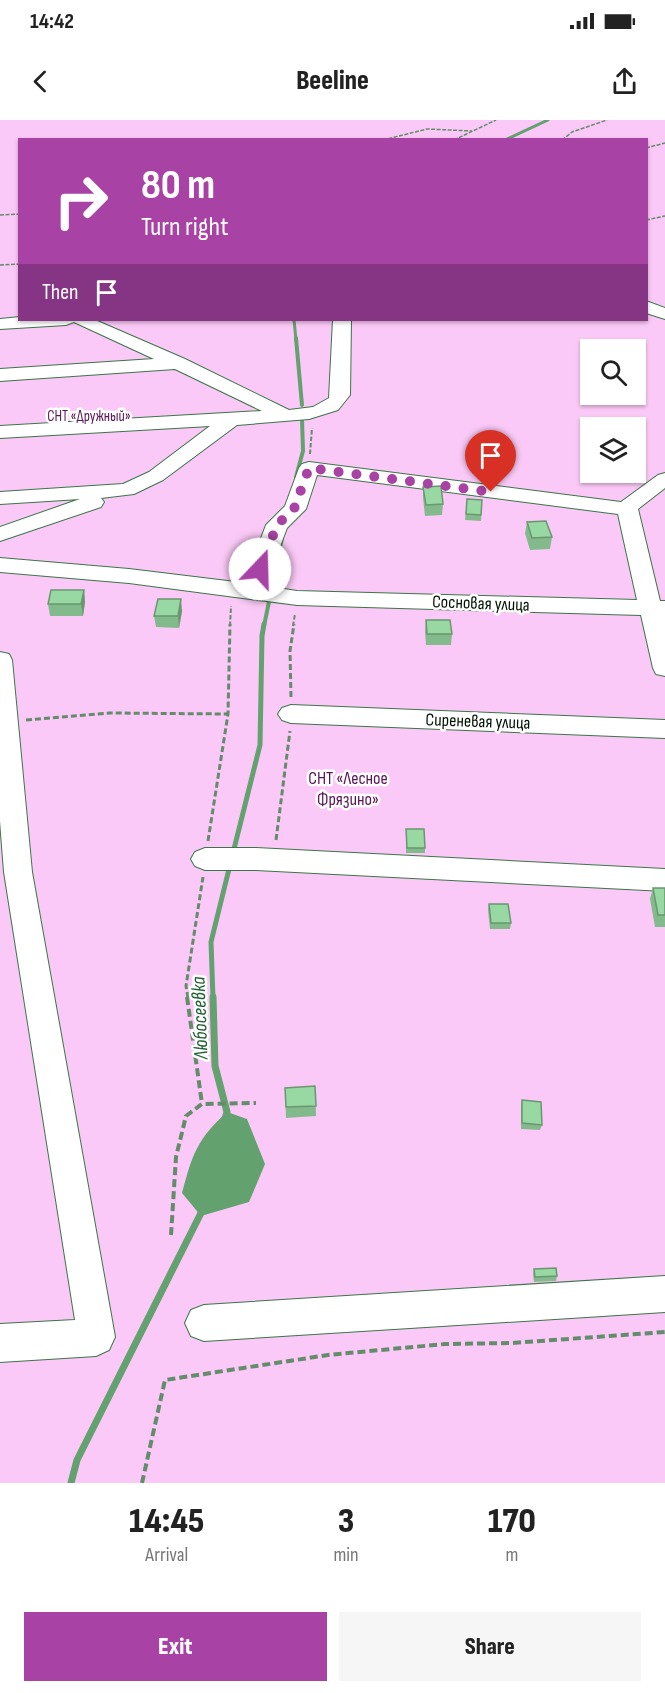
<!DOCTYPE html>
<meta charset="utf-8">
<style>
:root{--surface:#fff;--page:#f6f6f6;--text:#222;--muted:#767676;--accent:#a842a5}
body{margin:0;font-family:"Sofia Sans Condensed",sans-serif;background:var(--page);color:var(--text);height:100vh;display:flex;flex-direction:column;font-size:22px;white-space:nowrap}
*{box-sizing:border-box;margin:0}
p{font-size:20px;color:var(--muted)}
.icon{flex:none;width:33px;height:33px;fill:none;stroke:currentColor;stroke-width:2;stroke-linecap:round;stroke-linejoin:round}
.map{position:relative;height:1363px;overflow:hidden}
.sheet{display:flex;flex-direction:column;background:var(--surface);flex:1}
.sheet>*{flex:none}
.guide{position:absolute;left:18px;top:18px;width:630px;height:183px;border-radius:0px;box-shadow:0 2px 4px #0004;background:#a842a5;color:#fff;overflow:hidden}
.fabs{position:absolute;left:580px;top:219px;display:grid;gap:12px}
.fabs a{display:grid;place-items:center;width:66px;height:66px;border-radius:0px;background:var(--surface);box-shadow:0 2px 4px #0004;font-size:30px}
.pin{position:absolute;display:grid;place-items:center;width:51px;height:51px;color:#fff;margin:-62px -26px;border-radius:50% 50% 50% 0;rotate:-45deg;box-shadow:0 0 6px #0007}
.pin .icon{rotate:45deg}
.me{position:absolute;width:66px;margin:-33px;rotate:21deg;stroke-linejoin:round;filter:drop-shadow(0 0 4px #0008)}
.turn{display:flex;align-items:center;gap:21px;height:126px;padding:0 24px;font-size:27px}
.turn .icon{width:78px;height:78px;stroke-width:2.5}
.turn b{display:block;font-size:42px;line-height:51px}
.then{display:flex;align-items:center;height:57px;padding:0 24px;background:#0003;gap:12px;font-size:22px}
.eta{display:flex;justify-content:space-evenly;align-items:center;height:102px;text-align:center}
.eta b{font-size:36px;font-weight:800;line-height:42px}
.button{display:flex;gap:12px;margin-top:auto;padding:12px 24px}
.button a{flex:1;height:69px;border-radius:0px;background:var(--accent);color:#fff;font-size:24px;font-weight:800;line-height:69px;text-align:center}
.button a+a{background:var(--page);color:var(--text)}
.status{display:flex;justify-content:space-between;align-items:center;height:42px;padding:0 30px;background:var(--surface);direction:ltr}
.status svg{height:16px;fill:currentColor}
header{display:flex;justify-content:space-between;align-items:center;height:78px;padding:0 24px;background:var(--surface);font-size:27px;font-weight:800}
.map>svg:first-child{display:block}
.green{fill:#fbc9f7;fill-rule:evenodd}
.water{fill:#63a16e}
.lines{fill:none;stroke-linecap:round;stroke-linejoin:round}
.stream-far3{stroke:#63a16e;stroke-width:3}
.stream-far2{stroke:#63a16e;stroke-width:4}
.stream-far1{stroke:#63a16e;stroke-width:5}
.stream{stroke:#63a16e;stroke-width:7}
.minor-casing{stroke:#3b7547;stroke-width:2}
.path-far3{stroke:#638c6a;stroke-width:1.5;stroke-dasharray:4 1.5;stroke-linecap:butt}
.path-far2{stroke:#638c6a;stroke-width:2;stroke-dasharray:4.5 2;stroke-linecap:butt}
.path-far1{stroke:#638c6a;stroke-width:3;stroke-dasharray:6 3;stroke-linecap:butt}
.path{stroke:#638c6a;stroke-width:4;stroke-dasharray:8 4;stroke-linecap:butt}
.minor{fill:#fff;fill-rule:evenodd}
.wall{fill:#83ba8b}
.shaded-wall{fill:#6a9771}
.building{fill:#98d8a2;stroke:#6a9771;stroke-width:1.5}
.route{stroke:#a842a5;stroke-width:10;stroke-dasharray:0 18}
.labels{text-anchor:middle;stroke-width:5;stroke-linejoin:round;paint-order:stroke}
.far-park-label{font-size:15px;fill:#591558;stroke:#fff}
.street-label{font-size:18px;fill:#001203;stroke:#fff}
.park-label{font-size:18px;fill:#591558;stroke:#fff}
.water-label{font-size:20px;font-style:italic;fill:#1f6230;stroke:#fff}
</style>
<div class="status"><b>14:42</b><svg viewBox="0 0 49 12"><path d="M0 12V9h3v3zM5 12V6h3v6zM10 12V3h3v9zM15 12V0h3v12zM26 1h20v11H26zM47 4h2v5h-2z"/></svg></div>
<header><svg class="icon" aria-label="back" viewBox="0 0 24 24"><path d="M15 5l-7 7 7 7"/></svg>Beeline<svg class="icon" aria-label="share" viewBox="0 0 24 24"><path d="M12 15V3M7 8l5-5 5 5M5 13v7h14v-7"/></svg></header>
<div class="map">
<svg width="665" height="1363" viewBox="0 0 665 1363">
<rect width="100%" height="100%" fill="#befcc7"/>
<path class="green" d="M0,0H665V1363H0ZM20,20H646V200H20ZM591,230H636V274H591ZM591,308H636V352H591Z"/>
<path class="water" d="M227,992L247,999L265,1044L249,1082L201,1096L182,1073C192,1035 197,1019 227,992Z"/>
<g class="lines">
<g class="stream-far3">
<path d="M505,20L548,0"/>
<path d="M294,200L296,220"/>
</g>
<g class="stream-far2">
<path d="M296,218L302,285"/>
<path d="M296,357L303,331L302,299"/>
<path d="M264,506L282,418"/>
</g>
<g class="stream-far1">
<path d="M233,733L260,625L262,516L264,504"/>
<path d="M213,878L211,822L230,745"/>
</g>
<g class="stream">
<path d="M213,877L215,946L227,992L225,999"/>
<path d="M71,1363L77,1340L203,1089"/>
</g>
<defs>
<g id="minor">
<path d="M646,181L665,188V199L646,193Z"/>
<path d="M20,197V200H95L185,239L289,290L313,287L329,278L333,200H351L350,275L338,290L309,299L237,305L163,360L134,374L101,378L104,382L101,387L0,421V407L80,379L0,384V372L123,364L149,352L210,306L0,318V306L262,291L175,249L0,261V249L154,239L74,202L66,205L0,209V199Z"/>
<path d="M309,342L621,382L658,355L665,353V368L638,389L660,481H665V556L656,554L653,548L641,495L297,485L129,463L0,452V438L129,449L244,463L266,405L285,386L299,348L302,344ZM317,355L618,394L637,480L297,471L265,466L287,408L306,389Z"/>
<path d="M0,532L9,534L12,540L32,752L115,1217L109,1230L96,1236L0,1242V1204L75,1200L4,752L0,701Z"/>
<path d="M291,585L665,600V618L291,603L282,600L278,594L282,588Z"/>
<path d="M205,728H256L665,749V771L256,750H205L195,746L191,739L195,732Z"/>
<path d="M665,1156V1192L204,1221L191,1216L185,1203L191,1190L204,1185Z"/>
</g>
</defs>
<use href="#minor" class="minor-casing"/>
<g class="path-far3">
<path d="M383,20L427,9L472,11"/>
<path d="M454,20L496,0"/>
<path d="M562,20L572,12L607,0"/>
<path d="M646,28L665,23"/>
<path d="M0,95L20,94"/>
<path d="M646,100L665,96"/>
<path d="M0,145L20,144"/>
</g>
<g class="path-far2">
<path d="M310,334L312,308"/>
<path d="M230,506L231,486"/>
<path d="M293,506L295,494"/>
</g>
<g class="path-far1">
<path d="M291,577L290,531L294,504"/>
<path d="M26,600L110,593L228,594"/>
<path d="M276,720L290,611"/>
<path d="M208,721L228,594L230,504"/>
<path d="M188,878L186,866L203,757"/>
</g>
<g class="path">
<path d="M187,877L202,984"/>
<path d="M171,1115L176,1037L186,996L202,984L256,983"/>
<path d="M142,1363L165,1260L328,1235L445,1224L512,1223L665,1212"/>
</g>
<use href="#minor" class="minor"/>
</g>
<g class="wall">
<path d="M423,367L443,384L442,395L425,396L423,378Z"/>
<path d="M467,379L482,380L481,401L465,400Z"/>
<path d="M527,402L552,417L550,429L530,430L525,413Z"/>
<path d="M84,470L85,482L83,496H50L48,484Z"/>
<path d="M182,491L179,508L156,507L154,496Z"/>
<path d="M426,500L452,514L451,525H426L425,511Z"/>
<path d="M406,709L425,728V733H406Z"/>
<path d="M653,768H665V807H655L650,779Z"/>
<path d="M489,784L511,803L510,809H490L488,790Z"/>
<path d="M315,966L316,996L286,998L285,968Z"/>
<path d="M522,980L542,1005L540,1010L521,1009V986Z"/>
<path d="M534,1149L557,1156L556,1161L534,1162L533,1154Z"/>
</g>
<g class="shaded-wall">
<path d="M84,470L85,482L83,496L81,484Z"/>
<path d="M181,479L182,491L179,508L178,496Z"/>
</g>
<g class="building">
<path d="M441,366L443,384L426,385L423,367Z"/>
<path d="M467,379L482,380L481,395L466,394Z"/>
<path d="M546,401L552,417L532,418L527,402Z"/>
<path d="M51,470H84L81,484H48Z"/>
<path d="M158,479H181L178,496H154Z"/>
<path d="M426,500H450L452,514H427Z"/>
<path d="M406,709H424L425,728H407Z"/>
<path d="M653,768H665V795H658Z"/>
<path d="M489,784H508L511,803H491Z"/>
<path d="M315,966L316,986L286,987L285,968Z"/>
<path d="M522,980L541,982L542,1005L522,1003Z"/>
<path d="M556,1148L557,1156L535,1157L534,1149Z"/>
</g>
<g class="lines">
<path class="route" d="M260,449L277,405L294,389L309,348L491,372"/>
</g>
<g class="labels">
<g class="far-park-label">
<text x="89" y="301">СНТ «Дружный»</text>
</g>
<g class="street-label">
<text transform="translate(481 483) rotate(2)" y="6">Сосновая улица</text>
<text transform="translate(478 601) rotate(2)" y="6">Сиреневая улица</text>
</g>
<g class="park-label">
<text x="348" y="664">СНТ «Лесное<tspan x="348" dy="21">Фрязино»</tspan></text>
</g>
<g class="water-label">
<text transform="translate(199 898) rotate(-92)" y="7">Любосеевка</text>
</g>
</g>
</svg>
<div class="fabs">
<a><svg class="icon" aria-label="search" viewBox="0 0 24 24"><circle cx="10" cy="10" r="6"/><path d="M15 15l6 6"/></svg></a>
<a><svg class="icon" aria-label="layers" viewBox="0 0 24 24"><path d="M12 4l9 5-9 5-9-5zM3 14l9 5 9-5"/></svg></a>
</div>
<div class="pin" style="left:491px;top:372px;background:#d93025"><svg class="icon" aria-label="arrive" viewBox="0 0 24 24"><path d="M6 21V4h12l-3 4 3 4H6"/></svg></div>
<svg class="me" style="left:260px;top:449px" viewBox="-20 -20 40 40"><circle r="19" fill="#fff"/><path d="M0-13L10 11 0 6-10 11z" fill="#a842a5"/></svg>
<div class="guide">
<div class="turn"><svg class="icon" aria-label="right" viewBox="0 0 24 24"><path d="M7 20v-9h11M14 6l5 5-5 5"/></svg><div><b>80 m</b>Turn right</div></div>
<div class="then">Then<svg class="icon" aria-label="arrive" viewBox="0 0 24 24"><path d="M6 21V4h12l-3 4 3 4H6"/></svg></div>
</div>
</div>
<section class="sheet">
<div class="eta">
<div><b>14:45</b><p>Arrival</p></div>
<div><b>3</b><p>min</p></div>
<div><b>170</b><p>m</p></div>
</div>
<div class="button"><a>Exit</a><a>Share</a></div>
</section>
